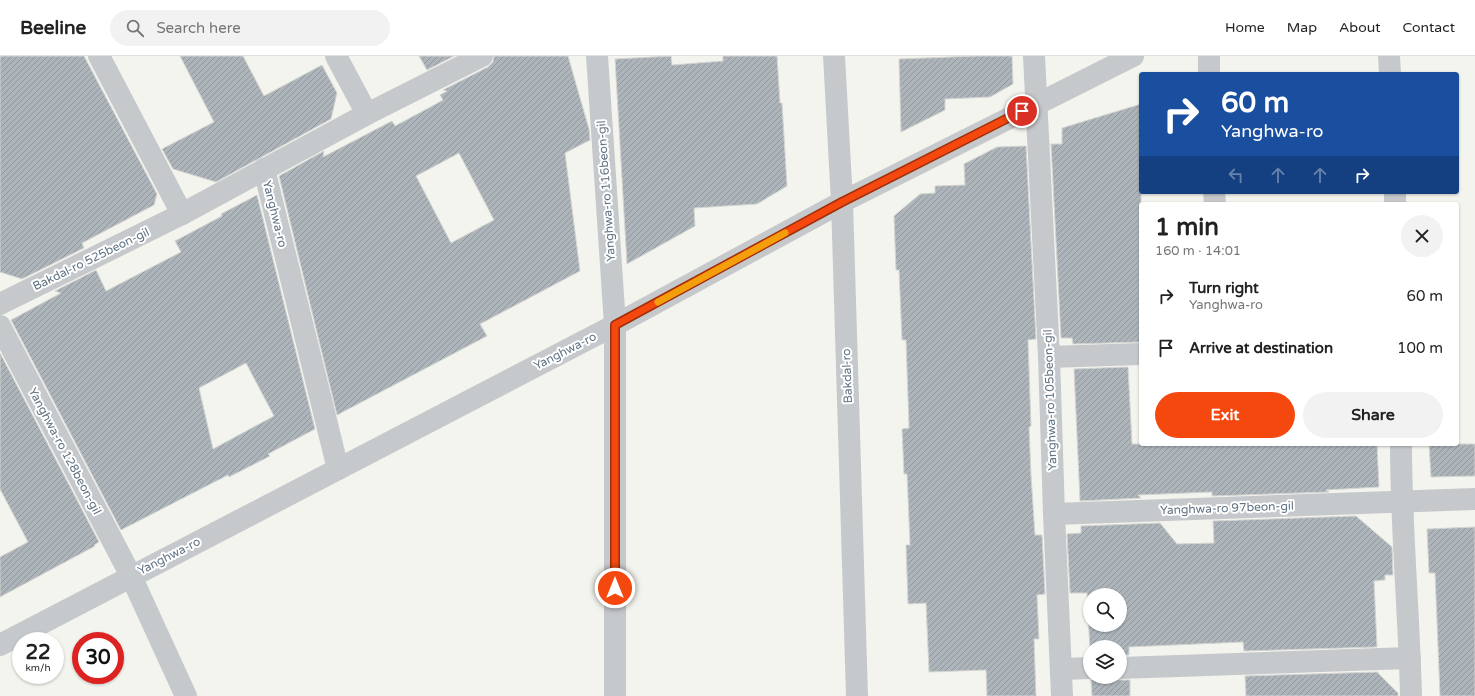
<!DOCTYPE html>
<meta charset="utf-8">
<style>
:root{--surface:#fff;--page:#f2f2f2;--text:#222;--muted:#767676;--line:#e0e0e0;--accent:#f4480f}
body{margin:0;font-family:"Varela Round",sans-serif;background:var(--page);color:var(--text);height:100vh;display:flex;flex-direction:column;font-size:15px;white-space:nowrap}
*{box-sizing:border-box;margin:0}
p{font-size:13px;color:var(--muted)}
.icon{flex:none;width:22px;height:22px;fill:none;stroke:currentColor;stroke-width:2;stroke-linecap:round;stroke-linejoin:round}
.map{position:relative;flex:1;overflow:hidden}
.drawer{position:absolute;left:1139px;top:146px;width:320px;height:244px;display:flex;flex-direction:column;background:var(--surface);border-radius:4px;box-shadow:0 1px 3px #0004}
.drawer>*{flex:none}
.guide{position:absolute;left:1139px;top:16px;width:320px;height:122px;border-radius:4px;box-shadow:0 1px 3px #0004;background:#1a4fa0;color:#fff;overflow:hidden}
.buttons{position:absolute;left:1083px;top:532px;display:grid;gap:8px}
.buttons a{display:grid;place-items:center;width:44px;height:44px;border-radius:50%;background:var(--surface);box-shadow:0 1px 3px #0004;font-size:20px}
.speed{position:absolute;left:12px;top:576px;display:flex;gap:8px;font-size:20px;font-weight:700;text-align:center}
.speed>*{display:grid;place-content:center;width:52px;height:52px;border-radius:50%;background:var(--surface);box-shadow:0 1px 3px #0004;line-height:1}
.speed small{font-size:10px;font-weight:400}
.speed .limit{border:6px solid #d22;background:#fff;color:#111}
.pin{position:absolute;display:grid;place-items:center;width:34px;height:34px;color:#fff;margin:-17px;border:2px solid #fff;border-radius:50%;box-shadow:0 1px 4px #0007}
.me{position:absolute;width:44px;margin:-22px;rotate:0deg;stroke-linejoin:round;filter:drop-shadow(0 0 3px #0008)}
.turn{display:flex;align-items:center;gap:14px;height:84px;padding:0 16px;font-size:18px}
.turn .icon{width:52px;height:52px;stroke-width:2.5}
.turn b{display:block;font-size:28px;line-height:34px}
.lanes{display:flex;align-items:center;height:38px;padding:0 16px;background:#0003;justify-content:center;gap:20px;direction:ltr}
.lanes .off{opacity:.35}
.round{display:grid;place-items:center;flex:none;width:42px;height:42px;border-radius:21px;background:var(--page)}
.headline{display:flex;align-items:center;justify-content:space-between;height:68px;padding:0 16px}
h1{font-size:24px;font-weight:700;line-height:30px}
.action{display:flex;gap:8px;margin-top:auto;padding:8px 16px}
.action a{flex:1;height:46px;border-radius:24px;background:var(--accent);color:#fff;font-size:16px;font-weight:700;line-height:46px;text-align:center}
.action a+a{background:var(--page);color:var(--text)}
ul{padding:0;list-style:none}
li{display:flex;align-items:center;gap:12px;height:52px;padding:0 16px}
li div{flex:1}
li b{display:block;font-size:15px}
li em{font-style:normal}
header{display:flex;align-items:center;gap:24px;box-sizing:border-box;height:56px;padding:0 20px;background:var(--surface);border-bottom:1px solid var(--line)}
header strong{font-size:19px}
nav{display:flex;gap:22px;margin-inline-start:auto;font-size:14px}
.search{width:280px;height:36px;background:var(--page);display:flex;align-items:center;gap:10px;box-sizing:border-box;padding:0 14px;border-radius:22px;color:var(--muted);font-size:15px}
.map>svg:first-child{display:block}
.building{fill:url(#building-hatch);stroke:#d5d5d2;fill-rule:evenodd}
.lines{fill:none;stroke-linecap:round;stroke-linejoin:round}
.minor{stroke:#c6c9cc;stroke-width:22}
.route-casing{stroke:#9f2f0a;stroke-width:10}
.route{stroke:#f4480f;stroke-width:7}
.slow{stroke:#f59e0b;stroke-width:7}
.labels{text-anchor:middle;stroke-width:4;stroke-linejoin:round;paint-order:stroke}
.street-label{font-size:12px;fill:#607384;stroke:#fff}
</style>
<header>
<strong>Beeline</strong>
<div class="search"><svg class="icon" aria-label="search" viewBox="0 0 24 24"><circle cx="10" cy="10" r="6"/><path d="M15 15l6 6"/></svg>Search here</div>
<nav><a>Home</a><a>Map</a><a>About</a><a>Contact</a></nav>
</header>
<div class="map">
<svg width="1475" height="640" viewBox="0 0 1475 640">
<defs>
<pattern id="building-hatch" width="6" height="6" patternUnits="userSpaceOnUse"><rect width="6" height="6" fill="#adb5bb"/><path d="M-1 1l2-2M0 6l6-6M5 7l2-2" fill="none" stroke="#90989e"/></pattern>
</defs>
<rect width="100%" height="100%" fill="#f4f4ef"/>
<g class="building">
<path d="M0,0H84L157,138L154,149L82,187L84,192L22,223L0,216Z"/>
<path d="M180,0H243L264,40L322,9L337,37L331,63L216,126L173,113L162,93L214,66Z"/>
<path d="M419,0H454L427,14Z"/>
<path d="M494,0H568L589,73L590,84L565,97L580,215L480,268L487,280L337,359L279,120L324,95L323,101L392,65L395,70L436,48L443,44L440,39L447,35L443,34L488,11L493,6ZM459,97L494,164L451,187L416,120Z"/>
<path d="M671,0L672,9L723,5V0H777L780,47H782L787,130L757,148L694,152L695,170L627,208L615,3Z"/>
<path d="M977,0H1012L1013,28L990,41L945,43V54L901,76L899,3Z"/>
<path d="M1141,48V286L1073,288L1072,282H1061L1051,88H1062V72Z"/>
<path d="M1026,90L1036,283L1028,284L1031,370L1029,371L1031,419L1035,479H1042L1045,538L1037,539L1039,583H1034L1036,640H987L986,614L929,616L926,547L908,548L906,489H910L907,418H904L902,373L909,372L906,284H902L899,214H896L894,160L920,138L935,137V130L965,129L964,108L997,91Z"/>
<path d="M257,139L315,373L268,398L270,400L229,421L228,419L121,474L11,264L61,237L55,235L96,214L106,235L181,196L175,185L222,160L221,158ZM246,307L274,360L213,393L199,332Z"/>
<path d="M0,297L99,486L94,489L95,490L0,541V501L28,486L0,433Z"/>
<path d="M1128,311L1132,388H1377L1379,431L1326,434L1329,436L1212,440V436L1138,439L1141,442L1080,445L1074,313Z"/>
<path d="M1429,388H1475V420L1431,421Z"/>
<path d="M1356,460L1392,491L1393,519H1385V524L1374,525L1377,591L1244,595L1243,586L1129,591V599H1120V591H1090V596L1087,537H1070L1067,478L1081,477V470L1160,467L1177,488L1214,487L1213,465ZM1090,539H1120V569H1090Z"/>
<path d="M1475,471V640H1440L1435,517H1429L1427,473Z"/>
<path d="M1378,616V617L1398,637V640H1246L1245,620Z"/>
<path d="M1098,621H1112L1120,624H1130V640H1092L1091,624Z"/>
</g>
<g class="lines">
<g class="minor">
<path d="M99,0L182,158"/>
<path d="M336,0L367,58"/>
<path d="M597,0L615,269V640"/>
<path d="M834,0L842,146L857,640"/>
<path d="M1034,0L1049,301L1054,458L1062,640"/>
<path d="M1209,0V18"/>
<path d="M1389,0L1390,18"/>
<path d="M264,113L338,413"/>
<path d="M1214,136L1215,148"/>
<path d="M1395,136V148"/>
<path d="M0,248L182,158L367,58L482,0"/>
<path d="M0,270L131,520L186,640"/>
<path d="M1049,301L1141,298"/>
<path d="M1401,388C1401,472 1409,556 1411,640"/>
<path d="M1054,458L1475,443"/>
<path d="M0,589L615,269L842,146L1133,0"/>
<path d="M1120,612L1410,602"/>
<path d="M1061,613L1090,612"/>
</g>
</g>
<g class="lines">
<defs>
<path id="route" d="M615,532V269L842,146L1022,55"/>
</defs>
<use href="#route" class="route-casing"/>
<use href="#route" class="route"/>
<path class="slow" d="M658,246L785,177"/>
</g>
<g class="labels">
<g class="street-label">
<text transform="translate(606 135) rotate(-94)" y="4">Yanghwa-ro 116beon-gil</text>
<text transform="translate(275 158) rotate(76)" y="4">Yanghwa-ro</text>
<text transform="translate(91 203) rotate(-26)" y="4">Bakdal-ro 525beon-gil</text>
<text transform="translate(565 295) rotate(-27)" y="4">Yanghwa-ro</text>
<text transform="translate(847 320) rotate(-92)" y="4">Bakdal-ro</text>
<text transform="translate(1050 344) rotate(-92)" y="4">Yanghwa-ro 105beon-gil</text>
<text transform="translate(65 395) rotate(62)" y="4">Yanghwa-ro 128beon-gil</text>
<text transform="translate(1227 452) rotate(-2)" y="4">Yanghwa-ro 97beon-gil</text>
<text transform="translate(169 500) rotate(-27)" y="4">Yanghwa-ro</text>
</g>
</g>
</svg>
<div class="buttons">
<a><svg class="icon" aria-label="search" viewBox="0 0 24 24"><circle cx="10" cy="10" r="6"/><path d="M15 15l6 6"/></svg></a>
<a><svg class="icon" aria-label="layers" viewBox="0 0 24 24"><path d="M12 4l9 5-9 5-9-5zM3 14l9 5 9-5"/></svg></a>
</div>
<div class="speed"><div>22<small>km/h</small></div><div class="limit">30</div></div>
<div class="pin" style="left:1022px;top:55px;background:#d93025"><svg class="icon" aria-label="arrive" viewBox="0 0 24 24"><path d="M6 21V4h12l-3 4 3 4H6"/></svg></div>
<svg class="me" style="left:615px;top:532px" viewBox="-20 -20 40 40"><circle r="17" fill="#f4480f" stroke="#fff" stroke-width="3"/><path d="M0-11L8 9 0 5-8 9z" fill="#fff"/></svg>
<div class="guide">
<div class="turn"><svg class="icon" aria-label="right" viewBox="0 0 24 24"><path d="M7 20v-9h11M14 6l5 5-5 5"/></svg><div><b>60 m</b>Yanghwa-ro</div></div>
<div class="lanes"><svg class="icon off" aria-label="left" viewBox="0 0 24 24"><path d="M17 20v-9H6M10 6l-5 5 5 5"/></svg><svg class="icon off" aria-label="ahead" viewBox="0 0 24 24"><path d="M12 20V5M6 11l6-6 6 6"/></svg><svg class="icon off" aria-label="ahead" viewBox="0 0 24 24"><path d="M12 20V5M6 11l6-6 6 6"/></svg><svg class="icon" aria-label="right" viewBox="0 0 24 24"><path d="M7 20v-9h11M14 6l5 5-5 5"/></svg></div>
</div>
<section class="drawer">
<div class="headline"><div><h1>1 min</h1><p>160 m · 14:01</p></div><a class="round"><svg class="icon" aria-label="close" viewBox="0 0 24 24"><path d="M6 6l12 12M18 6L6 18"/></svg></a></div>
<ul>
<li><svg class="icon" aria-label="right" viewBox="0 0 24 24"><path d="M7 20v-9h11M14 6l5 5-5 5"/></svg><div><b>Turn right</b><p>Yanghwa-ro</p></div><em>60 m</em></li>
<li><svg class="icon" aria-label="arrive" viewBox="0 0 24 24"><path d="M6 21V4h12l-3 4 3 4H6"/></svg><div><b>Arrive at destination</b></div><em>100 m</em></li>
</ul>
<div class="action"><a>Exit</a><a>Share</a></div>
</section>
</div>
